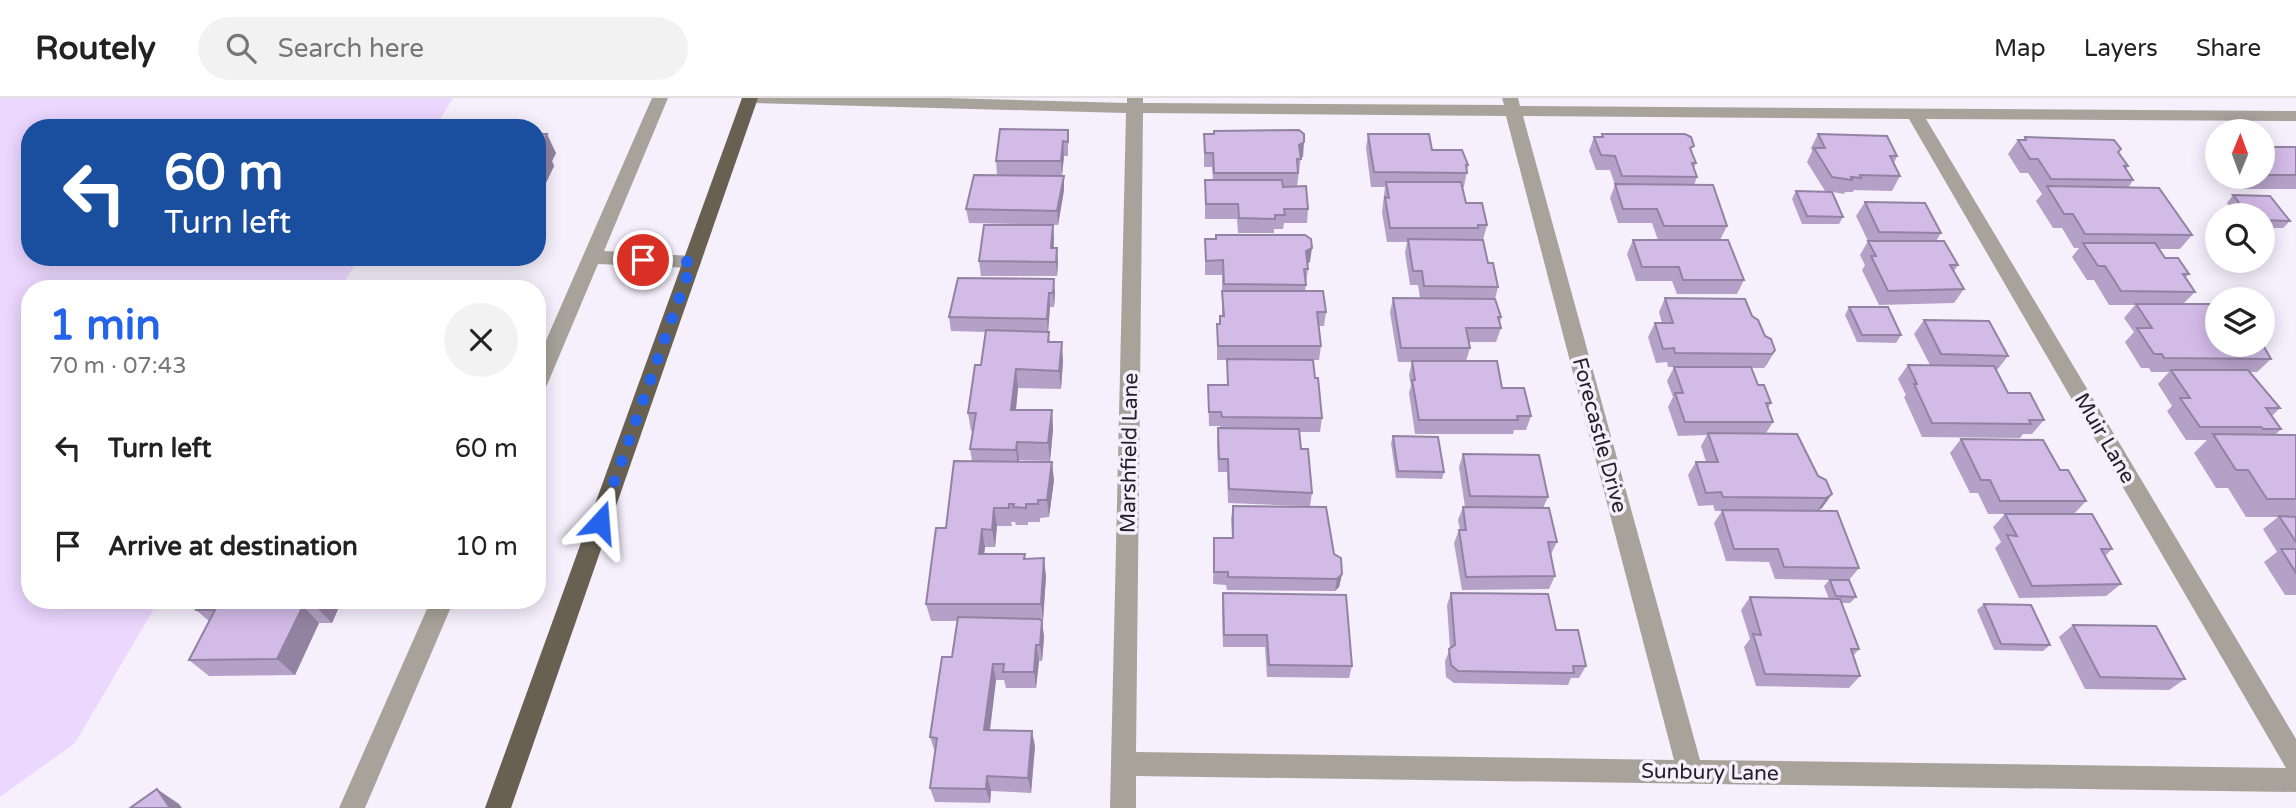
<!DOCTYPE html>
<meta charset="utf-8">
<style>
:root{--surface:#fff;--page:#f2f2f2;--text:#222;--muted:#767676;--line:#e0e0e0;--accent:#2563eb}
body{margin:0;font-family:"Varela Round",sans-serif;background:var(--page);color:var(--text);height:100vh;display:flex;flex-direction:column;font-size:26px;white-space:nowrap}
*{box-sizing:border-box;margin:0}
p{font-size:23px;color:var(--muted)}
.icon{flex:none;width:38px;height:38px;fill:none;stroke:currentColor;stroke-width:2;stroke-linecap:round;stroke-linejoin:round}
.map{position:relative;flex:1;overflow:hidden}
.panel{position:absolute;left:21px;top:182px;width:525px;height:329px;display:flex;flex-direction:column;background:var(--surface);border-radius:28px;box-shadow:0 4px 18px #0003}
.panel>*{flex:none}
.hud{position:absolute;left:21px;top:21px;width:525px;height:147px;border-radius:28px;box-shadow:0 4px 18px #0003;background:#1a4fa0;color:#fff;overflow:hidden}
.needle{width:46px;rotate:1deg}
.buttons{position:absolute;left:2205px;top:21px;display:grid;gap:14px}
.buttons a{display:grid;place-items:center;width:70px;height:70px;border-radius:50%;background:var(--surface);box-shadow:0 4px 18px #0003;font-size:35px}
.pin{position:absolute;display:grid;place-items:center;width:60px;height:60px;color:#fff;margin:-30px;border:4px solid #fff;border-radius:50%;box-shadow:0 2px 7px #0007}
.me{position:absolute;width:77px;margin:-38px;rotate:19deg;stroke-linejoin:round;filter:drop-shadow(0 0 5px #0008)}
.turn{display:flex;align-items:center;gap:24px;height:147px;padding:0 28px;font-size:32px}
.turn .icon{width:91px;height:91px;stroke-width:2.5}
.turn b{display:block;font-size:49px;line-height:60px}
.round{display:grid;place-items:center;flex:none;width:74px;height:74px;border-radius:37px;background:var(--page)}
.head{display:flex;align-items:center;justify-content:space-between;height:119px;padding:0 28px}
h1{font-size:42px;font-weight:700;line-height:52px;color:var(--accent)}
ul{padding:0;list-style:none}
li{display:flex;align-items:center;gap:21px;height:98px;padding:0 28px}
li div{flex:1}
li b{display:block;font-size:26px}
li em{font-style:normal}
header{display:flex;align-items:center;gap:42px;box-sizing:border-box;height:98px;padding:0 35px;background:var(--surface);border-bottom:2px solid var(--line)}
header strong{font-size:33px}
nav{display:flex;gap:38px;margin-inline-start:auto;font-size:24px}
.search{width:490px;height:63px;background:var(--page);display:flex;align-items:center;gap:18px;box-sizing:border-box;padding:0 24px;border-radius:38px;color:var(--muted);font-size:26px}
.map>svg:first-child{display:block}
.green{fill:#ecd7ff}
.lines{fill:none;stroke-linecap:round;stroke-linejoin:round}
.minor{fill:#a7a39a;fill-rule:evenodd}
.major{fill:#686152;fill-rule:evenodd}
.wall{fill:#b5a1c7}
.shaded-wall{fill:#9383a2}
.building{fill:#d2bbe7;stroke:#9383a2;stroke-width:2}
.route{stroke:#2563eb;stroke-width:12;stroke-dasharray:0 21.6}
.labels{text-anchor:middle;stroke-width:7;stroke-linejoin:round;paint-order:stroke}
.street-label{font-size:21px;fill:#231f27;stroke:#f6effc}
</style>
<header>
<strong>Routely</strong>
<div class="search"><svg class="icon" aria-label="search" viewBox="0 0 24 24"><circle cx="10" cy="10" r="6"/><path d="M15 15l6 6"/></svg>Search here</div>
<nav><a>Map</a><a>Layers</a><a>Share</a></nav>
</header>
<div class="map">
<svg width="2296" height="710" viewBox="0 0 2296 710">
<rect width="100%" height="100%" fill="#f6effc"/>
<path class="green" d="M0,0H453L435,30H30V159H359L341,191H30V502H159L75,645L0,699Z"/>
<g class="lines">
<g class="minor">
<path d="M652,0H668L604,153L692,158L699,159L701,164L699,169L692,170L598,166L547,287L544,292L537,295V263Z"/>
<path d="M742,0H946L1127,5V0H1143V5L1504,7L1502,0H1518L1520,8L2296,13V23L1926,21L2296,641V694L1136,678V710H1110L1126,15L750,5ZM1143,15L1506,18L1674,662L1136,654ZM1523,18L1909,21L2286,670L1700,662Z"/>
<path d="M431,502H454L365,710H339Z"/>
</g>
<path class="major" d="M742,0H758L511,710H485Z"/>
</g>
<g class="wall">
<path d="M1068,32V58H1064L1062,77H997L996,63Z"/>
<path d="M537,36L556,55L552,63L554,68L542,93H537Z"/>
<path d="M1204,36L1303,59H1301L1297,88L1308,111L1307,125H1284L1283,131H1274V135H1238L1237,121H1205V82H1213L1212,69H1204Z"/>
<path d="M1368,36L1432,52L1468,67L1464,89H1462L1466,105L1487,127L1483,142H1475L1488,165L1498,189L1495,201L1501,219L1500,225L1501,230L1496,244H1469L1470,250L1466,263L1502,290L1531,318L1526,332H1514L1513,336H1415L1409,295L1411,288L1409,277L1412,264H1398L1390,214L1393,200H1420L1418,187H1410L1405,155L1407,144H1387L1382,114L1385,89H1371L1366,50Z"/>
<path d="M1602,36L1691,54L1696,65L1694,70L1697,79L1694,87L1727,128L1720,142L1744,182L1737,196H1677L1672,183H1636L1627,156L1633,142H1658L1652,125H1618L1610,100L1615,87L1610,72H1596L1589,53L1594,39H1601Z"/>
<path d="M1818,36L1897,58L1894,65L1900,78L1892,93L1854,92L1853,94H1845L1844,96L1832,94L1843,119L1839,126H1802L1792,101L1796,93L1830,94L1825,93L1807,64L1812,53L1811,50Z"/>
<path d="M2025,39L2118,55L2128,68L2126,71L2133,82L2128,90L2192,137L2180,151H2159L2165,160L2189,176L2185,180L2195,194L2183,206L2271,261L2257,274H2250L2280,310L2272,318L2281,331L2275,337H2296V497H2285L2264,464L2277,454L2263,431L2278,419H2246L2228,390H2216L2194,355L2207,342H2186L2167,313L2172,308L2158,286L2169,274H2151L2149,270H2141L2125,244L2134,234L2124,220L2135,207H2109L2094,182H2087L2072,159L2079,150H2074L2062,130H2053L2036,103L2042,96L2028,75H2020L2008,56L2018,42H2023Z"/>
<path d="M2263,49H2296V91H2238L2228,79H2263Z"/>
<path d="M1064,78V92L1058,127L969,125L966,111Z"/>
<path d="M2233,97L2290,123L2283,130H2263V117H2236L2227,105Z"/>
<path d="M1865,104L1941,135L1936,143L1958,167L1954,173L1964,191L1954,205L1879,207L1862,172L1865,167L1860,157L1868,143L1856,118Z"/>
<path d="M1053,127L1054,141V150L1058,164L1057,178H981L979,163Z"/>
<path d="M1216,137L1310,164L1308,165V171L1305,193L1326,214L1324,228H1319L1321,248L1319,262H1300L1315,280L1322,320L1320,334H1300L1301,351L1312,395L1310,408L1334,456L1342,476L1339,489L1335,493L1227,492L1226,487L1213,486L1214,440H1232L1231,421L1233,408H1304L1228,405L1227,374H1218L1217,344L1218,330H1221L1220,328H1209L1208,287H1227V262H1217V226H1220V218H1222V177H1205V141H1216Z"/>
<path d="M958,180L1055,195L1054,209H1050L1048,234L1050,244L1063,263L1061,291L1018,290L1016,312H1052L1053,331L1050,363L1019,362V363L1054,382L1049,419L1040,420V424H1028V427H1016L1015,424H1011L1012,428H997L995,449H985L984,456H1025V461L1046,478L1043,523H1042L1044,539L1042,563H1039L1036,590H1006L1004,582H996L990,632L1035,648L1031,695L991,693L990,705L935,704L930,690L935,654L930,639L952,559L957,523H931L926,506L946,430L972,363L970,351L973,333H971L968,315L981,267L986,234L951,233L949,219Z"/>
<path d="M1665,200L1752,218L1775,252L1764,270H1752L1758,287L1771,305L1768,310L1773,324L1766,335L1818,378L1832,396L1822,410L1817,413L1859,470L1849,482L1856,499L1850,505H1842L1859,551L1853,558L1860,578L1849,590L1756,588L1744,549L1750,541L1741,512L1750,499L1829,501L1824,488L1829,482L1775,481L1769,464L1726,463L1714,425L1722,413H1715L1713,407L1698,408L1688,377L1696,364H1706L1701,348L1707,337L1678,338L1668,309L1673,299L1667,283L1674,269H1687H1668L1667,264L1656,265L1648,239L1655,225H1662L1659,214Z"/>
<path d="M1849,209L1901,237L1896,245L1857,244L1845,217Z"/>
<path d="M1924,222L2008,258L1997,272L1995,271L2008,295L2044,322L2032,336H2023L2020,340L1922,339L1904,299L1906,297L1898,281L1908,267H1930L1914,236Z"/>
<path d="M1393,338L1444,374L1442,381L1396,380L1391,345Z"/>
<path d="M1961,341L2060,372L2086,403L2074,416L2112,451L2105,458L2121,486L2106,498L2019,500L1995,450L2001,444L1993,429L2005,416H1988L1978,395H1970L1950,355Z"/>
<path d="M1463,356L1548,399L1543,410L1557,444L1551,456L1555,478L1549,491L1462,492L1454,445L1459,432H1460L1458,422L1463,409H1465L1459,369Z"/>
<path d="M1223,495L1352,568L1349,580L1267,579L1265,549H1223L1222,508Z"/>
<path d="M1451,495L1556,532L1586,568L1579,580H1571L1568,587L1454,585L1446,579L1445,563L1450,551L1447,507Z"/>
<path d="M201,502H342L332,525H319L295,577L209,578L189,562L209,523L196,512Z"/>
<path d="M1984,506L2050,547L2043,553L1994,552L1977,512Z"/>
<path d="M2073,527L2185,581L2169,592L2085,591L2059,539Z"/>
</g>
<g class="shaded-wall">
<path d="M547,36L556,55L552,63L554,68L542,93L537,83V64L541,48Z"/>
<path d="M1063,43L1064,58L1062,77L1061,63Z"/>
<path d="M1304,44L1303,59L1298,61L1299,47Z"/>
<path d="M1064,78V92L1058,127L1057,113Z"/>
<path d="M1053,127L1054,141L1052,164L1051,150Z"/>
<path d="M1057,150L1058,164L1057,178L1056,164Z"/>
<path d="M1312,150L1310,164L1304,167L1306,153Z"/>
<path d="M1054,181L1055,195L1054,209L1053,195Z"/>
<path d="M1049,195L1050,209L1048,235L1047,221Z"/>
<path d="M1062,244L1063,263L1061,291L1059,273Z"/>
<path d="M1775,252L1767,266L1764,270L1772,256Z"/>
<path d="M1016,271L1018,290L1014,330L1011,312Z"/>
<path d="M1052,312L1053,331L1050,363L1048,345Z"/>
<path d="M1017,344L1019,362L1018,371L1016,352Z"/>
<path d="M1052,364L1054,382L1049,419L1047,402Z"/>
<path d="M1832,396L1822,410L1817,413L1826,400Z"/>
<path d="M994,410L997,428L995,449L992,432Z"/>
<path d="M982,431L985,449L982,473L979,456Z"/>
<path d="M1044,460L1046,478L1043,523L1041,506Z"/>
<path d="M1342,476L1339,489L1335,493L1337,481Z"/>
<path d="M318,502H342L332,525L315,508Z"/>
<path d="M303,508L319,525L295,577L277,561Z"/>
<path d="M1042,523L1044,539L1042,563L1040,547Z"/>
<path d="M1036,547L1039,563L1036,590L1034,574Z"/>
<path d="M993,566L996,582L988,647L984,632Z"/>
<path d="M1032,633L1035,648L1031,695L1028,680Z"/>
<path d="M987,678L991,693L990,705L986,691Z"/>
<path d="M157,691L179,706L182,710H170Z"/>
</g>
<g class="building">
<path d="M1000,31L1068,32V44L1063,43L1061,63H996Z"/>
<path d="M1299,32L1304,36V44L1299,47L1301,61H1297L1298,75H1214L1213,55H1205L1204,36H1214V33Z"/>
<path d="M537,36H547L541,48H545L537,64Z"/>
<path d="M1368,36H1429L1432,52H1462L1468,67H1466L1467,75L1374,74Z"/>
<path d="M1602,36H1685L1691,39L1694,48L1690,50L1696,65H1692L1697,79L1622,78L1615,58L1601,57L1594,39H1603Z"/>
<path d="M1818,36L1887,38L1897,58H1890L1900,78L1860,77L1861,80L1851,79L1852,82L1832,79L1814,50H1825Z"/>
<path d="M2025,39L2114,42L2121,51L2118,54L2128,68H2124L2133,82L2051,81L2038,61H2030L2018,42H2026Z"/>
<rect x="2263" y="49" width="33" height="28"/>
<path d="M974,77L1064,78L1057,113L966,111Z"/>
<path d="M1205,82H1282L1283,89L1306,88L1308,111H1284L1285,117H1275V121L1239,120L1238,106H1206Z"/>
<path d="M1386,84H1461L1466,105H1482L1487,127H1478V130H1390L1385,99L1389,100Z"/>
<path d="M1615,86L1713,87L1727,128H1664L1657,111H1623Z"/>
<path d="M2047,88L2159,90L2192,137L2085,136L2073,116H2064Z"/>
<path d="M1796,93L1832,94L1843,119L1807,118Z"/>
<path d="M2233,97L2270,98L2290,123L2263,122V117H2249Z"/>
<path d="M1865,104L1925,105L1941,135L1879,134Z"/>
<path d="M984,127H1053L1051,150H1057L1056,164L979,163Z"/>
<path d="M1216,137H1305L1311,141L1312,150L1306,153L1308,171H1304L1306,187L1224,186L1223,162L1206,163L1205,141H1216Z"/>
<path d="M1408,141L1483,142L1488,165H1493L1498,189L1424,188L1422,173H1413Z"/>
<path d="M1633,142H1728L1744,182H1683L1679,169H1642Z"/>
<path d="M1868,143H1944L1958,167H1950L1964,191L1888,193L1871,158H1876Z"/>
<path d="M2083,145H2155L2165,160H2178L2189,176H2183L2195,194L2121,193L2105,168H2098Z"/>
<path d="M958,180L1054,181L1053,195H1049L1047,221L949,219Z"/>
<path d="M1222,193H1323L1326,214H1317L1321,248H1218L1217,226H1220V218H1224Z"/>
<path d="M1393,200L1495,201L1501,219H1498L1501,230H1466L1470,250H1401Z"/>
<path d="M1665,200L1745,201L1752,218L1758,222L1765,238L1771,241L1775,252L1772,256L1675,255L1674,250L1663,251L1655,225H1673Z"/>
<path d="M2136,206H2217V247H2263L2271,261L2164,260L2162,256H2154L2137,230H2152Z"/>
<path d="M1849,209H1888L1901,237H1862Z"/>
<path d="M1924,222L1989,223L2008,258L1941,256Z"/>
<path d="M986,232L1049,234L1048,244H1062L1059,273L1016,271L1011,312H1052L1048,345L1017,344L1016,352L970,351L976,315H968L975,267H981Z"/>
<path d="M1227,261L1313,262L1315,280H1318L1322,320L1222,319L1221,314H1209L1208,287H1228Z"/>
<path d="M1412,263H1497L1502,290H1524L1531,318H1517L1518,322H1419L1412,282H1415Z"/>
<path d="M1908,267L1994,268L2008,295H2030L2044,322H2029L2031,326L1932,325L1914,286H1917Z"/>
<path d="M1674,269H1751L1758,287H1764L1771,305H1766L1773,324H1685L1675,295H1683Z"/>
<path d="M2171,272H2248L2280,310H2266L2281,331H2263L2261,329H2200L2180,300H2190Z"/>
<path d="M1218,330L1299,331L1301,351H1308L1312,395L1229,391L1228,361H1219Z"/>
<path d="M1708,335L1797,336L1818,378L1826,382L1832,396L1826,400L1723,399L1721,394L1706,395L1696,364H1718Z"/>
<path d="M2213,336L2296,337V401H2267L2248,372H2236Z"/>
<path d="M1393,338L1438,339L1444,374L1398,373Z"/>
<path d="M1961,341L2043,342L2060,372H2068L2086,403H2000L1990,382H1981Z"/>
<path d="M1463,356L1539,357L1548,399L1470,398Z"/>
<path d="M954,363L1052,364L1047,402H1038V406H1026V410L1013,409L1014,406H1009V410H994L992,432L982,431L979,456H1025L1024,461L1044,460L1041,506H926L936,430H946Z"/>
<path d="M1233,408L1326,409L1334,456L1341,460L1342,476L1337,481L1228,479V474H1214V440H1233Z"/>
<path d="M1463,409L1549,410L1557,444H1548L1555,478L1466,479L1459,432H1466Z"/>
<path d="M1722,412L1837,413L1859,470L1784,469L1778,451H1734Z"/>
<path d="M2005,416H2092L2112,451H2101L2121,486L2032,488L2007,437L2017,438Z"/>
<path d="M2279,418L2296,419V444Z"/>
<path d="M2281,451H2296V475Z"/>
<path d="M1830,482H1849L1856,499L1836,498Z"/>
<path d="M1223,495L1346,497L1352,568L1269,567L1267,537H1224Z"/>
<path d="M1451,495L1548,496L1556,532H1578L1586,568H1573L1574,575L1458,573L1451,567L1449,551L1455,547Z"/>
<path d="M1750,499L1840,501L1859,551H1851L1860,578L1765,576L1753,536L1761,537Z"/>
<path d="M201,502H318L315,508H303L277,561L189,562L215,512H196Z"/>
<path d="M1984,506L2031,507L2050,547L2001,546Z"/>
<path d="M958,519L1039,521L1042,523L1040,547H1036L1034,574H1003L1004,566H993L984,632L1032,633L1028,680L987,678L986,691L930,690L937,640L930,639L942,559H952Z"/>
<path d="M2073,527L2156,528L2185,581L2100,579Z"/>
<path d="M157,691L170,710H130Z"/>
</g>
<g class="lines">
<path class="route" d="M600,424L692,164L643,162"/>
</g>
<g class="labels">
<g class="street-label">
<text transform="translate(1600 337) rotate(75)" y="7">Forecastle Drive</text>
<text transform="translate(2105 340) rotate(60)" y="7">Muir Lane</text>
<text transform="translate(1129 355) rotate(-89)" y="7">Marshfield Lane</text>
<text transform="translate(1710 674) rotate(1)" y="7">Sunbury Lane</text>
</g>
</g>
</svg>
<div class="buttons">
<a><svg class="needle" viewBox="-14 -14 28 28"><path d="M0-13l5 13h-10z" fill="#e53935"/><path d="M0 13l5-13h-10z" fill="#767676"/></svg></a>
<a><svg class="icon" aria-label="search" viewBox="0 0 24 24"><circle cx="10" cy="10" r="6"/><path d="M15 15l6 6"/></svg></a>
<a><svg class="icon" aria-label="layers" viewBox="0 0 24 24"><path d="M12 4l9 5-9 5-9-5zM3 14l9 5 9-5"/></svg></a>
</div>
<div class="pin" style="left:643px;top:162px;background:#d93025"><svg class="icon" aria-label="arrive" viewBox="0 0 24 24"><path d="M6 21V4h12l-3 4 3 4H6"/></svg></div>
<svg class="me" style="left:600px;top:424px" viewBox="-20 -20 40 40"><path d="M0-17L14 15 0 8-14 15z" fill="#2563eb" stroke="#fff" stroke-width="4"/></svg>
<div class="hud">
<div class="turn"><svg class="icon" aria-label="left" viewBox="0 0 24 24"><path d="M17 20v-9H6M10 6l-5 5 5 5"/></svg><div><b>60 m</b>Turn left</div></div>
</div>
<section class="panel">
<div class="head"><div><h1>1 min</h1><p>70 m · 07:43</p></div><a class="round"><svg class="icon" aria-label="close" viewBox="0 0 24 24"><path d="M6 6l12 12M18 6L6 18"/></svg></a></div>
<ul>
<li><svg class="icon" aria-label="left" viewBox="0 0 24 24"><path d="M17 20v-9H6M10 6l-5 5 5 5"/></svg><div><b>Turn left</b></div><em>60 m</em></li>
<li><svg class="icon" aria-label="arrive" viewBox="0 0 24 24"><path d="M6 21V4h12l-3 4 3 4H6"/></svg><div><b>Arrive at destination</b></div><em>10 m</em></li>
</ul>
</section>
</div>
